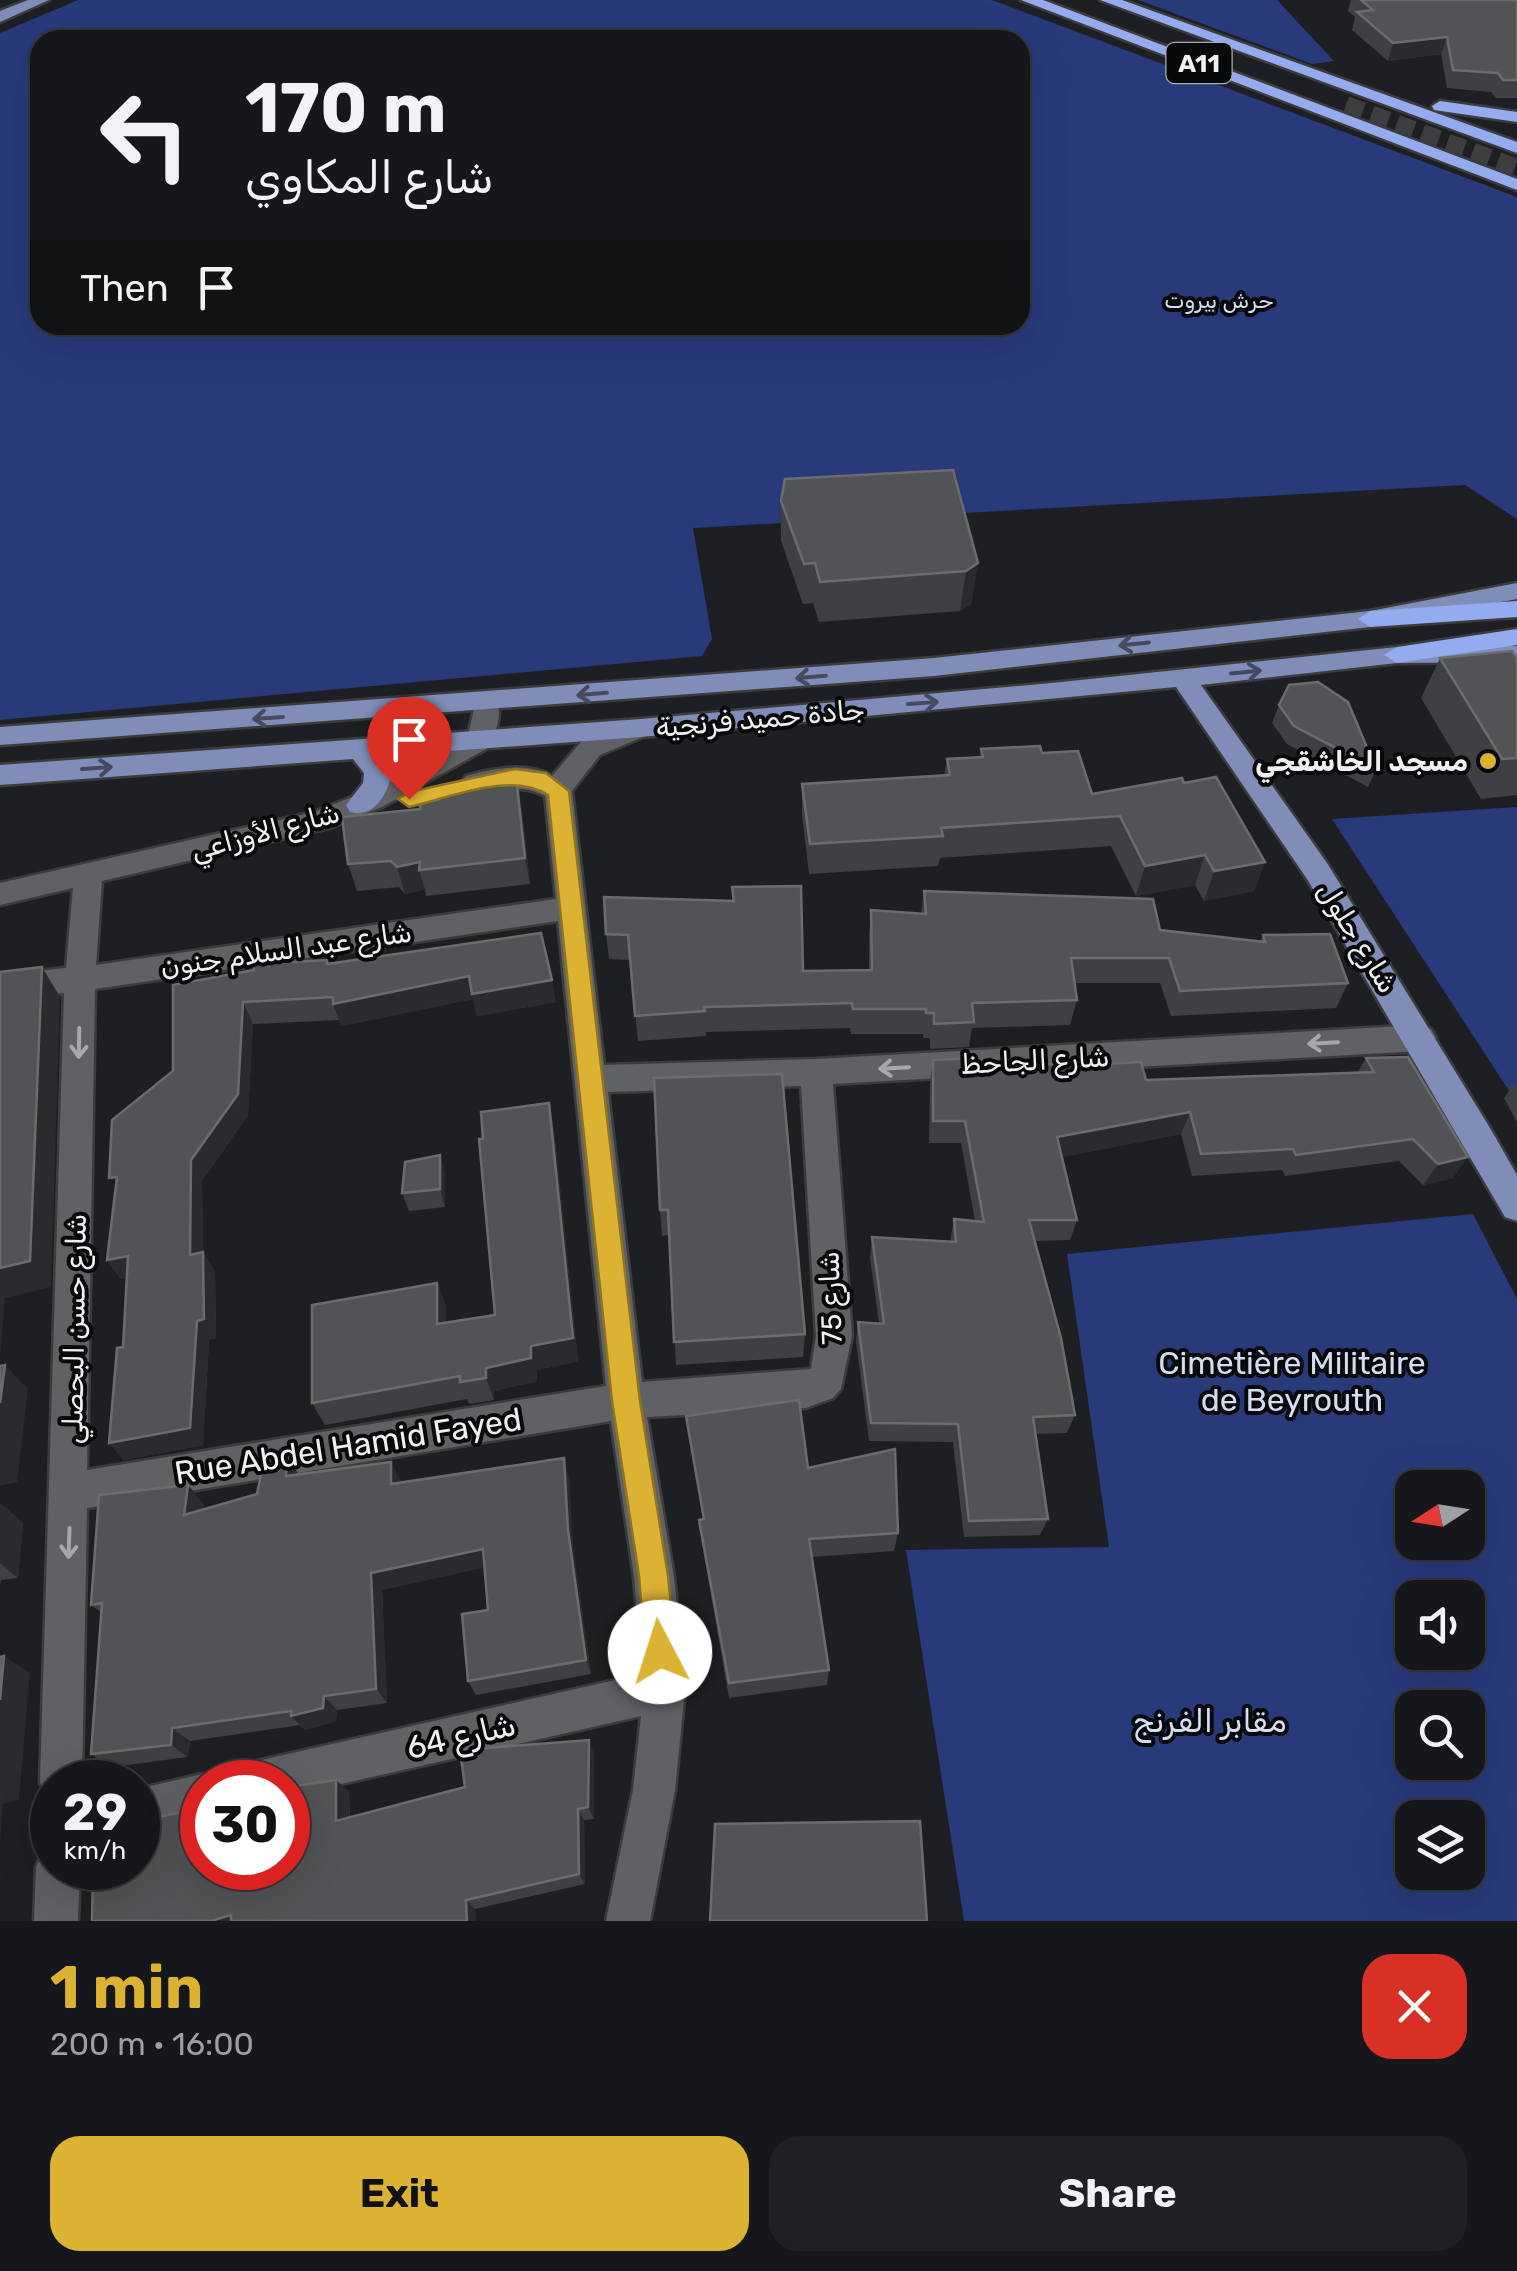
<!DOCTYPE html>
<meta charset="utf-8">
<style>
:root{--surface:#16171a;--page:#1f2023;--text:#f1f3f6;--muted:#9e9fa2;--line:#353639;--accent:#dcb233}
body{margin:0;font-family:Rubik,"Noto Naskh Arabic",sans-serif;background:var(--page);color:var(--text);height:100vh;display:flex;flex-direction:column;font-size:38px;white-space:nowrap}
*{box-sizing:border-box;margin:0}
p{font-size:32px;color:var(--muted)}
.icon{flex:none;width:55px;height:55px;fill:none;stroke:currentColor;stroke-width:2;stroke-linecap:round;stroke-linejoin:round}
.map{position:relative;height:1921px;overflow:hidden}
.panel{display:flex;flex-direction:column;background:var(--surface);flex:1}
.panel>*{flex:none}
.hud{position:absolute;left:30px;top:30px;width:1000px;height:305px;border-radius:30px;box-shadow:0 10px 40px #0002,0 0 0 2px var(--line);background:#16171a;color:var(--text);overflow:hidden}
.needle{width:65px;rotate:258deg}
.fabs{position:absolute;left:1395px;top:1470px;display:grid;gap:20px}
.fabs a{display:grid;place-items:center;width:90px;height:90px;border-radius:20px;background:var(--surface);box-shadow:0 10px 40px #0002,0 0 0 2px var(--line);font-size:50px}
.speed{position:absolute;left:30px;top:1760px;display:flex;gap:20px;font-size:50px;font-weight:700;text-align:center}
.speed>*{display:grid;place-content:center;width:130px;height:130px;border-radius:50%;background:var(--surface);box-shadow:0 10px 40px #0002,0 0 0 2px var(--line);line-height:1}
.speed small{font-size:25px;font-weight:400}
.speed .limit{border:15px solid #d22;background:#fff;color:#111}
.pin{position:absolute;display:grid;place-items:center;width:85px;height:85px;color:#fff;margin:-102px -42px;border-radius:50% 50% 50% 0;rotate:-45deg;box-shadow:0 0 10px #0007}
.pin .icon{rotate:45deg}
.me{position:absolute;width:110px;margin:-55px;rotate:355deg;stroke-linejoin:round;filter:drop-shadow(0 0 8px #0008)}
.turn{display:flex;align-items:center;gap:35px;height:210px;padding:0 50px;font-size:45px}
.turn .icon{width:130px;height:130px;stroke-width:2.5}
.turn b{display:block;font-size:70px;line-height:85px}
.then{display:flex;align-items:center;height:95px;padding:0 50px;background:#0003;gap:20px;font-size:38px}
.round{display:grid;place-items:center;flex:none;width:105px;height:105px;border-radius:30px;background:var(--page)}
.summary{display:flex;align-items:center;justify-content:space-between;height:170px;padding:0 50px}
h1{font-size:60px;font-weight:700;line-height:75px;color:var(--accent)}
.primary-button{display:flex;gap:20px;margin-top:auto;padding:20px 50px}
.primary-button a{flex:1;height:115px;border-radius:30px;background:var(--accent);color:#111;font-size:40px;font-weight:700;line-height:115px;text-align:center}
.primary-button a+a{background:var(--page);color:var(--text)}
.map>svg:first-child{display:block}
.green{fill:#293a7b;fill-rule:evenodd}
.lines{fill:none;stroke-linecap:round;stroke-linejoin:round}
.highway-tunnel{stroke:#3e3e41;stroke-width:18;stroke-dasharray:18 9;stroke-linecap:butt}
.minor-casing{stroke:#3b3c3e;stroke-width:5}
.major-casing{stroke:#3b3c3e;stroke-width:5}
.highway-casing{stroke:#3b3c3e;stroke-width:5}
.minor{fill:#606165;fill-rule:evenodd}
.major{fill:#7f8db8;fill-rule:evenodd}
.highway{fill:#94abef;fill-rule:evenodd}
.wall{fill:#3f4043}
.shaded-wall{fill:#2a2b2e}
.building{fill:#525356;stroke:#6b6c6e;stroke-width:2.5}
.oneway{stroke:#444b61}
.oneway2{stroke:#a8a8ac}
.route{fill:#dcb233;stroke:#8f7421;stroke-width:2.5}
.poi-dot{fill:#dcb233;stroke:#08090a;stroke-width:4}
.labels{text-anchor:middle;stroke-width:8;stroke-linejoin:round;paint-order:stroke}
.far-park-label{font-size:22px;fill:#d4ddf2;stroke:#08090a}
.shield{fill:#08090a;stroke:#aaabac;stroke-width:2.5}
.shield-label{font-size:25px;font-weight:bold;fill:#f0f0f2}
.street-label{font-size:28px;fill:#f0f0f2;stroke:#08090a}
.poi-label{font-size:28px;font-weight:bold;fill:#f0f0f2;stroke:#08090a;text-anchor:end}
.near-park-label{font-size:32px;fill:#d4ddf2;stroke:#08090a}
.near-street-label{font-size:32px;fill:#f0f0f2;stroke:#08090a}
</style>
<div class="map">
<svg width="1517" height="1921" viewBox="0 0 1517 1921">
<rect width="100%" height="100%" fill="#1e1f22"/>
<g class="green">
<path d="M78,0H992L1517,197V519L1465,485L693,528L712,639L702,656L0,720V33ZM40,40H1020V325H40Z"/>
<path d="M1138,0H1277L1334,61L1312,64Z"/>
<path d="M1517,807V1103L1332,819Z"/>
<path d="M1473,1214L1517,1299V1921H964L906,1550L1109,1547L1067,1254ZM1412,1488H1468V1542H1412ZM1412,1598H1468V1652H1412ZM1412,1708H1468V1762H1412ZM1412,1818H1468V1872H1412Z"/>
</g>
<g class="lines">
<path class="highway-tunnel" d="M1346,105L1517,168"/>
<defs>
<g id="minor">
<path d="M486,694L495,697C504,712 496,735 486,749L382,807L329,828L102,881L96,965L556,899L545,796C514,779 496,799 466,790L462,783L466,776C494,768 527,762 552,776L581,742L641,719L650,722L654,728L650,734L600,755L572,791L604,1065L816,1059L1420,1025L1431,1029L1436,1038L1431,1047L1420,1051L833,1084L852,1336L841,1389L833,1398L806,1408L647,1417L674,1577L685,1690L675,1790L650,1921H606L633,1790L641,1716L288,1796V1782H236L242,1767L257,1761L642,1674L634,1577L611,1421L87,1508L82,1782H52V1800L46,1797L40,1782L64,993L0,999V975L66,968L73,888L0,905V883L314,812L362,793L468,735L477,697ZM558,921L606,1386L87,1470L95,989ZM801,1086L816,1336L811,1369L642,1382L608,1092Z"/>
<path d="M202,1774L218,1782H202V1816L138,1831V1789Z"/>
<path d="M52,1848V1868H80L78,1921H34L36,1868L42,1852Z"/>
</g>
<g id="major">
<path d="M28,0H49L0,22V11Z"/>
<path d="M1517,583V599L1370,627L934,676L0,745V727L934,658L1370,611Z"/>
<path d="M1517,646V662L1397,663L1201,685L1327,863L1490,1128L1517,1175V1221L1505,1217L1307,879L1176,687L641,737L381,756L392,771C389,792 375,819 350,812L346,805L363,783L364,773L353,759L0,785V765L641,719L1052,683L1397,647Z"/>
</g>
<g id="highway">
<path d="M1021,0H1043L1517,179V190Z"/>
<path d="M1100,0H1122L1517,142V153Z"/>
<path d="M1440,101L1517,112V122L1434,110L1432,106Z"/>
<path d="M1517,601V617L1370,627L1358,619L1370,611Z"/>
<path d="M1517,629V645L1397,663L1384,655L1397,647Z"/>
</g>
</defs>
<use href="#minor" class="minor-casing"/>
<use href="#major" class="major-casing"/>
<use href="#highway" class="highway-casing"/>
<use href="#minor" class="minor"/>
<use href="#major" class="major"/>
<use href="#highway" class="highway"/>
</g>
<g class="wall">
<path d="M1351,0H1517V98H1496L1491,92L1447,88L1441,54L1388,61L1352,30L1355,17L1348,11Z"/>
<path d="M953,470L972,603L960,611L819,622L813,603L803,604L781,541V501Z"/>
<path d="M1440,658H1517V795L1481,799L1421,698Z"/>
<path d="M1279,705L1376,769L1368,787L1287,744L1272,723Z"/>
<path d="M981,749L1042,753L1092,794L1184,783L1265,862L1254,891L1204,901L1195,885L1136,896L1111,846L940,858L938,866L809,874L802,814V784L944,776L947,759L980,757Z"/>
<path d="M521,803L530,884L426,896L425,889L405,894L399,887L357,891L348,864Z"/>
<path d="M732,887L803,971L869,970V936L871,910L921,913L924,891L1160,930L1260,941L1263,935L1348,983L1336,1008L1171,1016L1160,983H1075L1077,1000L1070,1025L972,1028L969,1047L930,1049V1038H923V1034H851L850,1028L706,1032V1036L638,1041L630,960L609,959L606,934L732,901Z"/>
<path d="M327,960L328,964L556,1002L477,1016L473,999L341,1026L339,1020L253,1024L248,1115L202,1181L203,1252L215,1272L216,1338L209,1340L203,1445L124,1460L109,1443L123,1347L126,1278L121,1279L107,1260L173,1071L254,970Z"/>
<path d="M1366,1058L1453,1178L1423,1185L1399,1161L1285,1176L1282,1170L1192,1176L1181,1134L1061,1157L1077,1220L1070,1240L1035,1241L1075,1415L1067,1433L1035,1434L1048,1519L1040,1535L964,1537L953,1442L869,1441L856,1341L858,1322L879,1323L870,1258L872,1237L950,1242L954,1219L975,1221L961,1143H929L930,1082L933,1060L1146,1080L1357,1073Z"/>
<path d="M654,1078L805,1334L803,1357L676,1365L669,1235L662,1236L660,1210Z"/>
<path d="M1517,1080V1122L1504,1098Z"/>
<path d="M549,1103L554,1130L578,1361L537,1370V1381L494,1391V1400L469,1404L467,1399L325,1425L312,1403L437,1283L446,1307V1323L495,1315L483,1139Z"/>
<path d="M440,1155L445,1173V1207L409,1211L402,1193Z"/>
<path d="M686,1416L808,1468L898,1533L894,1551L812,1557L829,1670L827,1685L729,1698L701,1538L699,1520H703Z"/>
<path d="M299,1474L401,1481V1482L569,1477L573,1547L591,1674L476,1695L468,1681L488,1610L485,1567L382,1590L387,1703L337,1710L336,1721L305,1730L300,1725L190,1741L188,1757L111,1767L91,1754L102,1613L91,1605L204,1504L203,1510L257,1494Z"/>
<path d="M0,1503L23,1523L18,1578L1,1580L0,1585Z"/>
<path d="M594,1753V1819L584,1820L585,1884L475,1909L476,1921H92L336,1780L349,1792L350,1818Z"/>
</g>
<g class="shaded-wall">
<path d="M1447,37L1441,54L1388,61L1393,43Z"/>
<path d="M978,563L972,603L960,611L966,571Z"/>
<path d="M516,776L521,803L530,884L525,858Z"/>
<path d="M1205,855L1195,885L1136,896L1145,866Z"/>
<path d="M420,862L419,870L425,889L405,894L397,867Z"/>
<path d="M1265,862L1254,891L1204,901L1214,871Z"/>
<path d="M42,967L60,997L51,1287L5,1298L0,1358V1268Z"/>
<path d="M469,976L552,980L556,1002L477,1016L473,999L341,1026L333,1004Z"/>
<path d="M243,1002L253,1024L248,1115L202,1181L203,1274L190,1255L191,1160Z"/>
<path d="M549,1103L554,1130L578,1361L537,1370V1381L494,1391V1400L486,1378V1368L531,1346Z"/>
<path d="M1190,1112L1181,1134L1050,1159L1057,1137Z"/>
<path d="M440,1155L445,1173V1207L440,1189Z"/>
<path d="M1468,1157L1453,1178L1423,1185L1438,1164Z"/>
<path d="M203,1252L215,1272L216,1338L209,1340L203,1445L124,1460L109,1443Z"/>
<path d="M128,1256L141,1276L121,1279L107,1260Z"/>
<path d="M437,1283L446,1307V1348L437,1324Z"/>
<path d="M5,1365L28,1389L17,1482L0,1486V1403Z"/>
<path d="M287,1457L300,1476H286Z"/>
<path d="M564,1458L569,1477L573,1547L591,1674L586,1660L568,1530Z"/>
<path d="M391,1462L401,1481V1502L391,1484Z"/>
<path d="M188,1485L204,1504L200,1533L184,1515Z"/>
<path d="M0,1503L23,1523L18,1578L0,1563Z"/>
<path d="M483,1549L491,1566L382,1590L387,1703L376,1689L371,1573Z"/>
<path d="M4,1656L30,1673L19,1800L3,1804L0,1842V1700Z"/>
<path d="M324,1696L337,1710L336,1721L305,1730L291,1716Z"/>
<path d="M172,1728L190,1741L188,1757L171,1745Z"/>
<path d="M589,1740L594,1753V1819L588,1807Z"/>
<path d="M336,1780L349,1792L350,1832L336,1821Z"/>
<path d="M578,1809L584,1820L585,1884L579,1874Z"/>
<path d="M466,1900L475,1909L476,1921H467Z"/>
<path d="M231,1915L245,1921H211Z"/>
</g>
<g class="building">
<path d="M1361,0H1517V80H1503L1498,73L1453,70L1447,37L1393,43L1357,12L1373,10Z"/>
<path d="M953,470L978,563L966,571L820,582L815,563L804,564L781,501L785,479Z"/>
<path d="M1512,651L1517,658V758L1502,759L1440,658Z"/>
<path d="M1318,682L1348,702L1376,769L1294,726L1279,705L1289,685Z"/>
<path d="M1040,746L1042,753L1078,751L1092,794L1182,778L1184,783L1216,777L1265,862L1214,871L1205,855L1145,866L1120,816L941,828L943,836L810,844L802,784L950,775L947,759L983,757L981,749Z"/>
<path d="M516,776L525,858L419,870L420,862L397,867L391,861L348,864L342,817L420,809V793Z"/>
<path d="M801,886L803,971L872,970L871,910L926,914L924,891L1153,899L1160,930L1265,942L1263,935L1330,934L1348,983L1180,991L1169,958H1071L1077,1000L972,1003L974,1022L934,1024V1013H926V1009H853L852,1003L704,1007L705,1011L635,1016L628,935L606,934L604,897L734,901L732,887Z"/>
<path d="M541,933L552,980L472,994L469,976L333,1004V997L243,1002L238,1094L191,1160L190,1255L203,1252L204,1319L197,1321L190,1428L109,1443L117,1348L123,1347L128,1256L107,1260L117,1177L109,1178L112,1120L173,1071V985L254,970V964L327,960V964Z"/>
<path d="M42,967L30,1261L0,1268V972Z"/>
<path d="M1408,1057L1468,1157L1438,1164L1413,1139L1296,1155L1293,1149L1201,1154L1190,1112L1057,1137L1077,1220H1029L1061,1338L1075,1415L1033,1417L1048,1519L969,1521L958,1424L871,1423L858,1322L884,1324L872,1237L956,1242L954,1219L984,1222L965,1121H933V1060L976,1058V1063L1086,1065L1141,1062L1146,1080L1374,1072L1366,1058Z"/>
<path d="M782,1074L805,1334L674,1342L668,1210H660L654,1078Z"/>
<path d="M549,1103L573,1338L531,1346V1358L486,1368V1378L460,1382V1376L312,1403V1305L437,1283V1324L495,1315L479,1139H483L481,1112Z"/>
<path d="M440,1155V1189L402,1193L405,1162Z"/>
<path d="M5,1365L0,1403V1366Z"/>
<path d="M799,1400L808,1468L895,1449L898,1533L809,1539L829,1670L729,1683L699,1520L704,1519L686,1416Z"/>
<path d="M287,1457L286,1476L391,1462V1484L564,1458L568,1530L586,1660L468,1681L462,1614L488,1610L483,1549L371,1573L376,1689L324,1696L323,1708L291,1716V1711L172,1728L171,1745L91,1754L102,1603L91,1605L99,1495L188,1485L184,1515L257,1494L264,1461Z"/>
<path d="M4,1656L0,1700V1657Z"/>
<path d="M589,1740L588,1807L578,1809L579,1874L466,1900L467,1921H231V1915L211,1921H92L93,1868H138V1822L202,1807V1868H288V1787L336,1780V1821L465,1787L460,1750Z"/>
<path d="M920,1821L927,1921H710L715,1824Z"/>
</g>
<defs><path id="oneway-shaft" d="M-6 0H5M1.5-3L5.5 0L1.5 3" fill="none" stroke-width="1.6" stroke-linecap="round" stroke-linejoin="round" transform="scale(2.5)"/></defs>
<g class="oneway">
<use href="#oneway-shaft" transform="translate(1134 644) rotate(174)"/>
<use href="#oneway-shaft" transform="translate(1246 672) rotate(-6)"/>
<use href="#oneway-shaft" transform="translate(811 677) rotate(175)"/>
<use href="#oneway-shaft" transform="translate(592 694) rotate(175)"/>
<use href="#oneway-shaft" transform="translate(923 703) rotate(-4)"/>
<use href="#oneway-shaft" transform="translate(268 718) rotate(176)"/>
<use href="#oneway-shaft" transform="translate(97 768) rotate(-4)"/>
</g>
<g class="oneway2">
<use href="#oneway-shaft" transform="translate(79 1043) rotate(91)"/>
<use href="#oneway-shaft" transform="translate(1323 1043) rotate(177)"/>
<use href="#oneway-shaft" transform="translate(894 1068) rotate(177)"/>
<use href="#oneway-shaft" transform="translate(69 1543) rotate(92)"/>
</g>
<path class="route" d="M515,769L546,773L569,791L640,1401L668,1576L676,1652L671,1663L660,1667L650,1663L645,1652L639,1576L612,1401L548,795C511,771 450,798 409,807L398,799L409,792Z"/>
<circle class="poi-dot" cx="1488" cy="761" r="10"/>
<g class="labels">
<g class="far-park-label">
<text x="1219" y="308">حرش بيروت</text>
</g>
<rect class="shield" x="1166.5" y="43" width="65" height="40" rx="8"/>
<g class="shield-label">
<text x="1199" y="72">A11</text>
</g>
<g class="street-label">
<text transform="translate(760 718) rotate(-5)" y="10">جادة حميد فرنجية</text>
<text transform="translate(265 831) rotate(-15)" y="10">شارع الأوزاعي</text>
<text transform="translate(1358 937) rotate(58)" y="10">شارع جلول</text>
<text transform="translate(286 949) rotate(-8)" y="10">شارع عبد السلام جنون</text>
<text transform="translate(1035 1060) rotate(-3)" y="10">شارع الجاحظ</text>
<text transform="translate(830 1298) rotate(-92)" y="10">شارع 75</text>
<text transform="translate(74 1329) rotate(-89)" y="10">شارع حسن البحصلي</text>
</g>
<g class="poi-label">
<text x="1468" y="771">مسجد الخاشقجي</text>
</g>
<g class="near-park-label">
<text x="1292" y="1374">Cimetière Militaire<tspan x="1292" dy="37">de Beyrouth</tspan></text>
<text x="1210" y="1732">مقابر الفرنج</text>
</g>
<g class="near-street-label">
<text transform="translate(348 1446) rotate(-9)" y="11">Rue Abdel Hamid Fayed</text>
<text transform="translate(461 1736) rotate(-13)" y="11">شارع 64</text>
</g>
</g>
</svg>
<div class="fabs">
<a><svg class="needle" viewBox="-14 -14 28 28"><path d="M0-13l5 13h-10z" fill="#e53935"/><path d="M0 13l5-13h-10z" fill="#9e9fa2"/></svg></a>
<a><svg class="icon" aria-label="sound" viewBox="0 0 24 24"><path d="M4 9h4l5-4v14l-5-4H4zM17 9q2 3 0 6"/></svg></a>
<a><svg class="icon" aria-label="search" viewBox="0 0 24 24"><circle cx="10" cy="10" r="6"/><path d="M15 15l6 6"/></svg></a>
<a><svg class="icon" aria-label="layers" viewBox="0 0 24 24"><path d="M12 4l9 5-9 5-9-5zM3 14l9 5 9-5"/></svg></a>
</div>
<div class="speed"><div>29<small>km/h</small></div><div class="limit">30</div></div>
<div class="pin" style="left:409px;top:799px;background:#d93025"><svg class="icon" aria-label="arrive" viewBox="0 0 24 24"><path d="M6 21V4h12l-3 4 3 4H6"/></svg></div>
<svg class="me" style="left:660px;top:1652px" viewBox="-20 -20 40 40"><circle r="19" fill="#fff"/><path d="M0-13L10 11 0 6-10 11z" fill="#dcb233"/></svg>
<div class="hud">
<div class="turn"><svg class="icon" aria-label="left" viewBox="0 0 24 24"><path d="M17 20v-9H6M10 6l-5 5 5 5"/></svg><div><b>170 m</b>شارع المكاوي</div></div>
<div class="then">Then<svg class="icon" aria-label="arrive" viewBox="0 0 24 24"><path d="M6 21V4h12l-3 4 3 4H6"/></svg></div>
</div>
</div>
<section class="panel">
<div class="summary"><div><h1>1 min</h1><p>200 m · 16:00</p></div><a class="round" style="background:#d93025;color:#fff"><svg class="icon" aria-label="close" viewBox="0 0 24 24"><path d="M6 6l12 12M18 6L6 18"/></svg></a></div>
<div class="primary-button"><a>Exit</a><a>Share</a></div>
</section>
